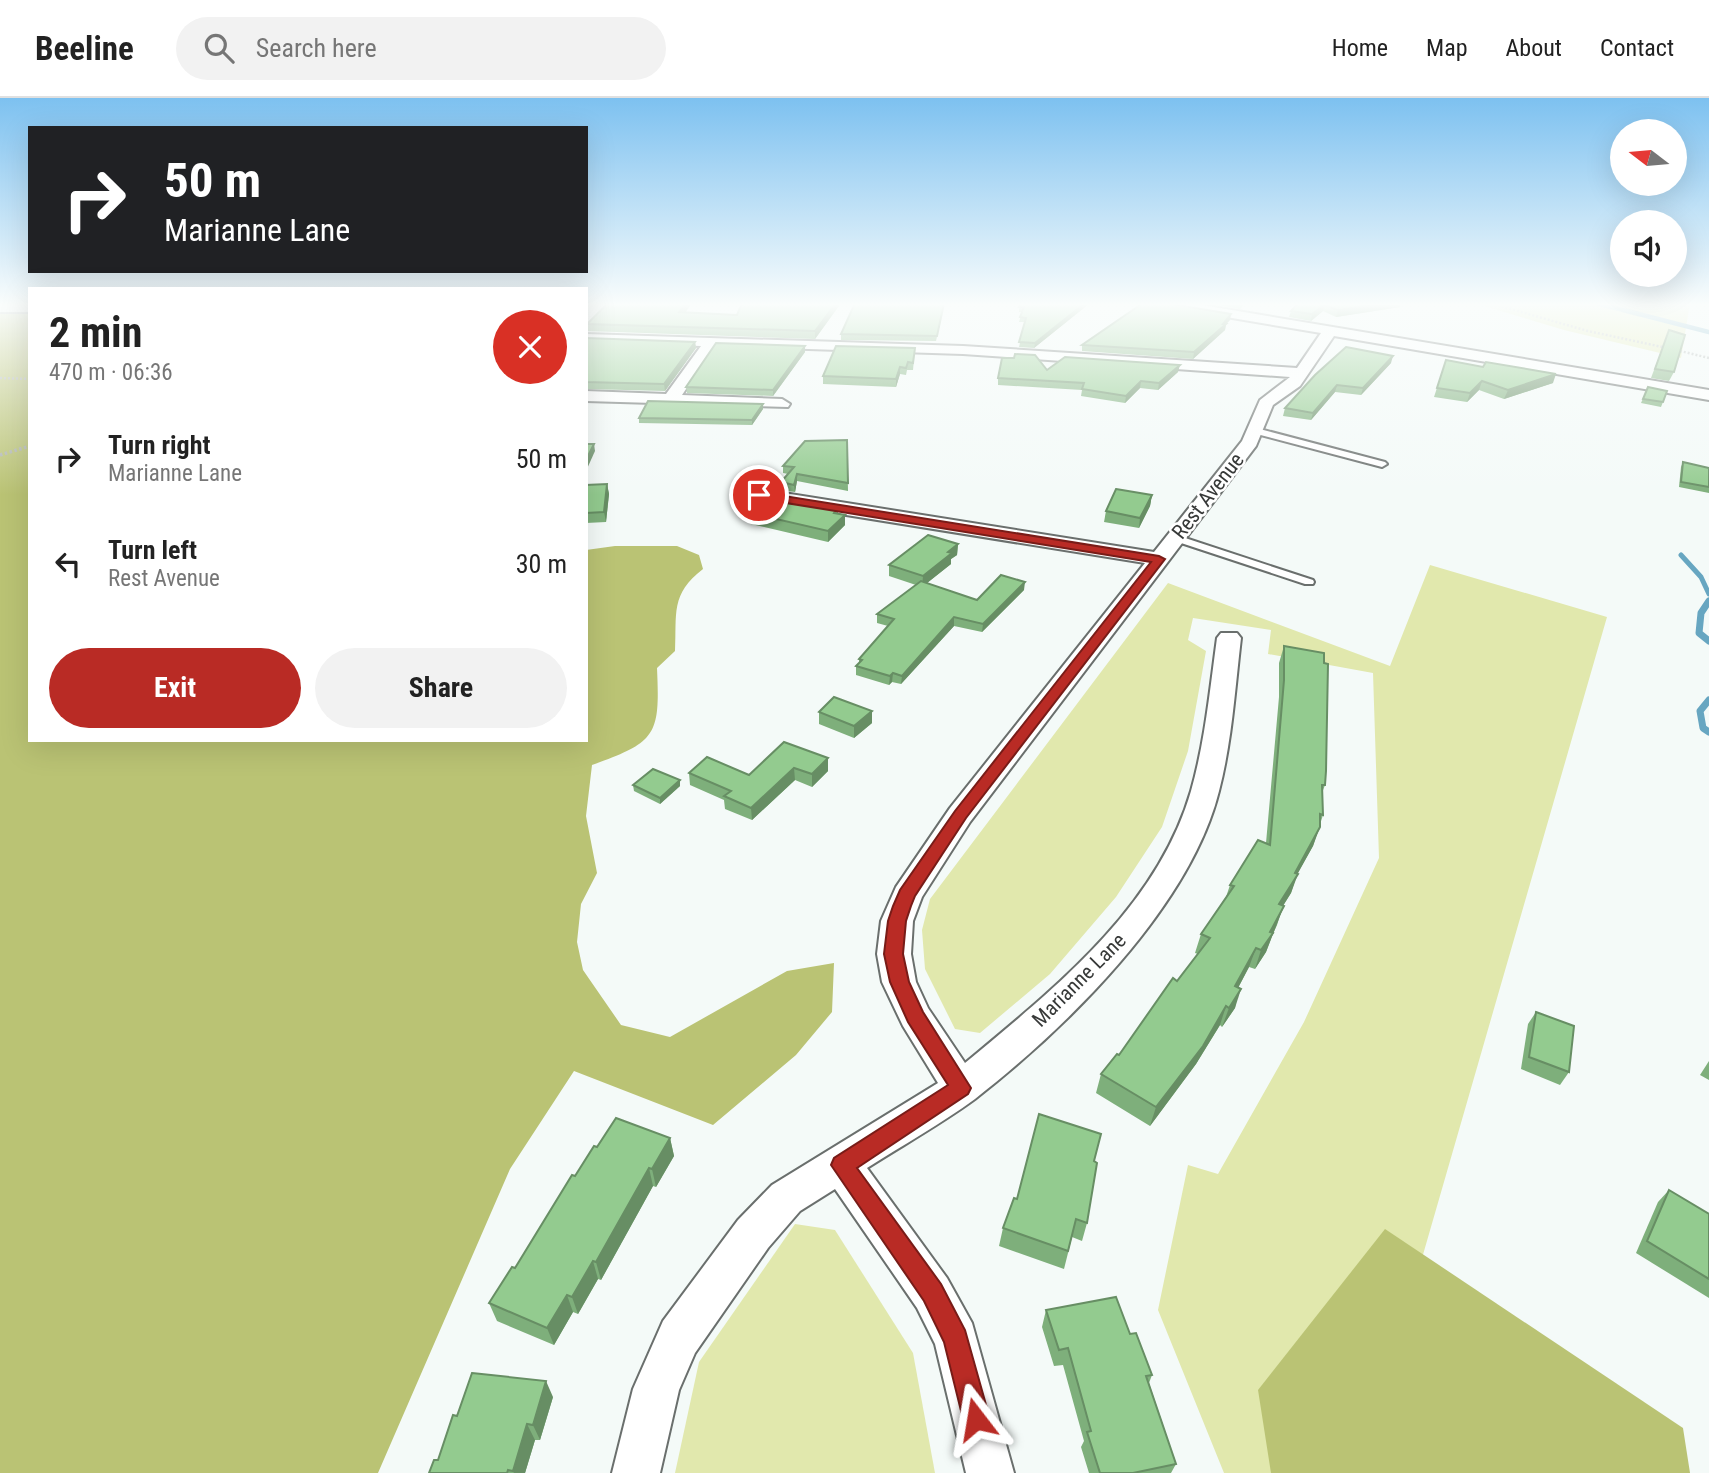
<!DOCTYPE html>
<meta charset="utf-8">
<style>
:root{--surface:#fff;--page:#f2f2f2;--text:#222;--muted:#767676;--line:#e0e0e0;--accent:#b92b25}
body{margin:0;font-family:"Roboto Condensed",sans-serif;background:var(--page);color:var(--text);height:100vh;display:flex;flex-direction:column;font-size:26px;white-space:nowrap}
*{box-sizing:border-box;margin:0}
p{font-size:23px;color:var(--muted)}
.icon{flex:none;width:38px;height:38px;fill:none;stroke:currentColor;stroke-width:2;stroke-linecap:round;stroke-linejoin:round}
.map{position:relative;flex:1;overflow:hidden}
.side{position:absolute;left:28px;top:189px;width:560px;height:455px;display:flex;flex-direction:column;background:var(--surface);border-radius:0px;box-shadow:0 7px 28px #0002}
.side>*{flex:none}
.top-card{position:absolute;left:28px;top:28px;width:560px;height:147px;border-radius:0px;box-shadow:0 7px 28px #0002;background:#202124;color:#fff;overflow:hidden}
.needle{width:46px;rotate:286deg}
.fabs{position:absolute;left:1610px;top:21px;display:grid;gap:14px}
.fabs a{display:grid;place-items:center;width:77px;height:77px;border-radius:50%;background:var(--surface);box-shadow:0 7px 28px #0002;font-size:35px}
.pin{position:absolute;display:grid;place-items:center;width:60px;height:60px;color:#fff;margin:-30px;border:4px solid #fff;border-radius:50%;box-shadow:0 2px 7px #0007}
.me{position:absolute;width:77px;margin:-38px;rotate:346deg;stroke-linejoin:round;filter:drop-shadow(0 0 5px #0008)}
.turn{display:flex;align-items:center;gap:24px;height:147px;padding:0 21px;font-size:32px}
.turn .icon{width:91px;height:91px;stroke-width:2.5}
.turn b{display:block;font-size:49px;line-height:60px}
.round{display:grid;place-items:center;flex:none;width:74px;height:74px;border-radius:37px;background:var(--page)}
.head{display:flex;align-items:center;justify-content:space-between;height:119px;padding:0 21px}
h1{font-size:42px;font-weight:700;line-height:52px}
.button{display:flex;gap:14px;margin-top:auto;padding:14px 21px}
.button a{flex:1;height:80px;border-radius:42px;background:var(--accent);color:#fff;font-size:28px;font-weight:700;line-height:80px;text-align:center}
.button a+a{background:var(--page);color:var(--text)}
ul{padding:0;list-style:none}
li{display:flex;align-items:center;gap:21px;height:105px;padding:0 21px}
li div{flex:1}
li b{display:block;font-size:26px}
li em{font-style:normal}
header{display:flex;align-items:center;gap:42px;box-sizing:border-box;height:98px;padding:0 35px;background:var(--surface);border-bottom:2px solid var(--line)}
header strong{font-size:33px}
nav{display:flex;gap:38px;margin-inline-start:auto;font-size:24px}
.search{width:490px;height:63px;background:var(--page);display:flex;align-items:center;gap:18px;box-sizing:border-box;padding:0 24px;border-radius:38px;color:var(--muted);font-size:26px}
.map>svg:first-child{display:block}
.green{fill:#e1e8ad}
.forest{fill:#bac374}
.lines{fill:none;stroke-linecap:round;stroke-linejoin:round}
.stream-far2{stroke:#67a6c1;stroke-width:4.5}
.stream-far1{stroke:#67a6c1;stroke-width:5}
.stream{stroke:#67a6c1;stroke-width:7}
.service-casing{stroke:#6a6f6d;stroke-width:4}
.minor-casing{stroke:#6a6f6d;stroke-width:4}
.path-far1{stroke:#b1b6b4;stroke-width:2.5;stroke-dasharray:2 2;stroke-linecap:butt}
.path{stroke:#b1b6b4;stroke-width:3.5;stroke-dasharray:2.5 2.5;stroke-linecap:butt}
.service{fill:#fff;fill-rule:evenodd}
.minor{fill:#fff;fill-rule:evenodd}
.wall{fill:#7eaf7b}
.shaded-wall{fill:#678e64}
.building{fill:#93cb8f;stroke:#678e64;stroke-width:2}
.route{fill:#b92b25;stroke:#781c18;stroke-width:2}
.labels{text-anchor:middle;stroke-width:5;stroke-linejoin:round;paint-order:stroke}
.street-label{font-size:21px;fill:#373938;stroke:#fff}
</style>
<header>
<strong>Beeline</strong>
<div class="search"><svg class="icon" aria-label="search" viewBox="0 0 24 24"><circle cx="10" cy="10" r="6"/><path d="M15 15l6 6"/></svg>Search here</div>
<nav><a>Home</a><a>Map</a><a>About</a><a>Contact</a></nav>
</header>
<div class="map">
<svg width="1709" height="1375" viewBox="0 0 1709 1375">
<rect width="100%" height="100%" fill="#f4faf8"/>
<g class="green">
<path d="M1474,205H1690L1681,260L1564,232Z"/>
<path d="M1430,467L1607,519L1360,1375H1224L1158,1212L1188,1067L1218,1076L1304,924L1379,760L1373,575L1268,556L1271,532L1193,520L1188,542L1206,553L1188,653L1162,729L1116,799L1050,876L980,935L955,931L925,871L922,832L930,801L1168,485L1390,568Z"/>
<path d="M795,1126L835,1132L913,1255L935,1375H675L699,1264Z"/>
</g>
<g class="forest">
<path d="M0,212H30V642H586V452L615,448H677L699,457L703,471C670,496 677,516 675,553L657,570C660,637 657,644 592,667L586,718L597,775L581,806L577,844L583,872L621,927L670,939L787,873L834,865L832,914L796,957L713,1027L574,973L510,1071L378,1375H0Z"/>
<path d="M1385,1131L1683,1330L1690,1375H1271L1258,1292Z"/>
</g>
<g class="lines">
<path class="stream-far2" d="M1596,205L1709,234"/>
<path class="stream-far1" d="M1681,457L1701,479L1709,496"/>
<g class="stream">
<path d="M1709,503L1701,515L1699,535L1709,543"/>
<path d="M1709,602L1700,613L1703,630L1709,634"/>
</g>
<defs>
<g id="service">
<path d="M1256,330L1385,364L1387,366L1382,369L1253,335L1252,333Z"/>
<path d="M1176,437L1313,482L1314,484L1313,486H1305L1172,442L1171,440Z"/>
</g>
<g id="minor">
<path d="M1160,205H1190L1709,292V302L1334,238L1300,288L1273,307L1256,348L970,724L922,799L913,823L911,856L916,884L928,910L965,965C1054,891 1157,810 1191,693C1205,644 1210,591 1217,540L1221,535H1237L1241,540C1235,591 1232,643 1219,693C1190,809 1067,929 975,1001C941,1026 903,1047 867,1070L947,1180L972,1225L1014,1375H966L935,1246L917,1210L835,1091L800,1113L768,1150L695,1255L679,1292L660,1375H612L633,1291L663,1223L738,1122L772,1087L938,985L903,928L882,884L877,856L881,823L896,789L950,710L1145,465L759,403L749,397L759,391L1154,454L1242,343L1260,302L1290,279L963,256L715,248L682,297L782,301L790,306L788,309L586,303V293L666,296L701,248L586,244V236L963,248L1297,270L1321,235L1167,209Z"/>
<rect x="0" y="206" width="30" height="8"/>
</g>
</defs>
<use href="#service" class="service-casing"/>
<use href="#minor" class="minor-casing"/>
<g class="path-far1">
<path d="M1490,205L1588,233L1667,250"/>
<path d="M1676,252L1709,260"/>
<path d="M0,280L30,281"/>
</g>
<path class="path" d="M0,357L30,348"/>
<use href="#service" class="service"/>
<use href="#minor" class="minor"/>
</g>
<g class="wall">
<path d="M608,205H692L685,215L737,217L841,205L815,241L588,233L587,226Z"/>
<path d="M945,205L936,243L841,242V236Z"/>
<path d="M1090,205L1034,250L1019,249L1025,224H1019L1022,214H1019V209Z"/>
<path d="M1205,205H1245L1240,211Z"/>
<path d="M1298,205L1400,209L1336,219L1323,213L1311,223L1289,219L1291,213Z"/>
<path d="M1230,222L1226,226L1225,232L1193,261L1082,253V247Z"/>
<path d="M1669,232L1674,274L1669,283L1651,280Z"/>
<path d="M586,240L695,244L696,250L665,293L586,291Z"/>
<path d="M805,248V254L773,298L687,295L686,289Z"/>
<path d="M915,250L913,272H907L906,277L900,276L896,289L823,286V278Z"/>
<path d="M1014,260L1047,272L1178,274L1158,292L1140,290L1125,305L1081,298L1082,292L998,287V280Z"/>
<path d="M1446,262L1553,285L1504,301L1479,292L1467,304L1434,299Z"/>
<path d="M1391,265L1361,297L1335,294L1311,322L1283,318L1285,310L1315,277Z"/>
<path d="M1648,289L1663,304L1661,309L1641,305Z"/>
<path d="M763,311L752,327L639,325V320Z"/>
<path d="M847,342L848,393L797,383L795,394L781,392V384L788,376L783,375V368Z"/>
<path d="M1683,364L1709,370V395L1679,389L1681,369Z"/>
<path d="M607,386L609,396L606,424L586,425V387Z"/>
<path d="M1152,397L1150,408L1139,430L1104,424L1106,413Z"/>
<path d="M838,409V415L845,417V427L828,444L751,426L750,415Z"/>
<path d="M958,446L957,457L951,461V466L927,485L977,502L1024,492L982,534L954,528L901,586L892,584L889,587L856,577V568L859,565V561L888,528L877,525V516L916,487L889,478V467Z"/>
<path d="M1284,548L1325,687L1322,695L1323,717L1313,748L1297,776L1291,795L1283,808L1277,827L1272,838L1266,854L1255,871L1249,869L1238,890L1235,910L1222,929L1220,927L1196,966L1150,1028L1096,995L1101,976L1119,957L1198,856L1195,855L1201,836L1226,799L1230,787L1266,745L1279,599V565Z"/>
<path d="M872,613V625L854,640L819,626V614Z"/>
<path d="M828,660V673L812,689L795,682L752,722L725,711L724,702L690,687L689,675L749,677Z"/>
<path d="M633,687L680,688L660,706L634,693Z"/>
<path d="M1536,914L1569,974L1560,987L1521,971L1528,926Z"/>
<path d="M1709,963V982L1700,977Z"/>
<path d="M670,1040L674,1058L656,1089L653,1088L601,1182L598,1181L578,1216L573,1214L554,1247L497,1223L489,1205L515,1170L575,1078L597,1049Z"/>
<path d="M1094,1063L1087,1125L1082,1143L1072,1139L1064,1171L999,1148L1003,1130L1017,1101Z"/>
<path d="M1669,1092L1709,1116V1200L1636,1155L1658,1104Z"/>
<path d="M1046,1212L1130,1236L1152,1277L1149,1285L1176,1366L1171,1375H1089L1081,1349L1084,1343L1063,1267L1054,1268L1042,1229Z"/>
<path d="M553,1299L540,1342H535L525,1375H429L438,1362L457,1318Z"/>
</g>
<g class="shaded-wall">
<path d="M686,205H692L680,221L679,214Z"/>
<path d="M836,205H841L815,241V233Z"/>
<path d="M1085,205H1090L1034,250L1035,245Z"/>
<path d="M1386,205H1401L1400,209L1336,219L1338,212Z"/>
<path d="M1324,207L1323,213L1311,223L1312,216Z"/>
<path d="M1231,216L1230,222L1225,227L1226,226L1225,232L1193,261L1194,254Z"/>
<path d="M695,244L696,250L665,293L664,286Z"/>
<path d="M805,248V254L773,298V292Z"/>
<path d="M1393,258L1391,265L1361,297L1363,290Z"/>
<path d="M1180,267L1178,274L1158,292L1159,285Z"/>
<path d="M900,269V276L896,289V281Z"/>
<path d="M1556,276L1553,285L1504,301L1508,292Z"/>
<path d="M1141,283L1140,290L1125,305L1126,298Z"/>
<path d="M1482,283L1479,292L1467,304L1470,295Z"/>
<path d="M1337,287L1335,294L1311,322L1313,315Z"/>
<path d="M763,306V311L752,327V322Z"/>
<path d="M594,346L595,353L586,373V362Z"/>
<path d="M797,376V383L795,394L794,387Z"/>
<path d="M607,386L609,396L606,424L604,414Z"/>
<path d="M1152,397L1150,408L1139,430L1140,420Z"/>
<path d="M845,417V427L828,444V433Z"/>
<path d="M958,446L957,457L951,461V466L922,489L923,478L948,454Z"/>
<path d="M1025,484L1024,492L982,534L983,526Z"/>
<path d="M954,519V528L901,586L902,578Z"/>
<path d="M893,575L892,584L889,587L890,578Z"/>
<path d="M872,613V625L854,640V628Z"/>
<path d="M828,660V673L812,689V676Z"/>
<path d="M794,670L795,682L752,722L751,710Z"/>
<path d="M680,682V688L660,706V700Z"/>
<path d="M1320,729L1313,748L1292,786L1298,776L1291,795L1272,825L1279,806Z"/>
<path d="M1284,808L1266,854L1255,871L1261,852Z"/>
<path d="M1256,850L1249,869L1229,907L1235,888Z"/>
<path d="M1241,891L1235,910L1222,929L1229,910Z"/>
<path d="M1226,908L1220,927L1196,966L1150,1028L1156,1009Z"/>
<path d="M670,1040L674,1058L656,1089L652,1071Z"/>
<path d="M649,1070L653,1088L601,1182L596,1164Z"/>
<path d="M593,1163L598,1181L578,1216L572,1199Z"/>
<path d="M567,1197L573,1214L554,1247L547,1230Z"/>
<path d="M546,1283L553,1299L540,1342L533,1327Z"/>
<path d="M527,1326L535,1342L525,1375H514L513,1373Z"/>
</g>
<g class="building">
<path d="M608,205H686L679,214L737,217L742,205H836L815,233L587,226Z"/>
<path d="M855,205H944L937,238L841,236Z"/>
<path d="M1021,205H1085L1035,245L1019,244L1026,220L1020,219L1024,209H1019Z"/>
<path d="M1143,205H1166L1231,216L1223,226H1226L1194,254L1082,247Z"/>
<path d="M1298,205H1386L1338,212L1324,207L1312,216L1291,213Z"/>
<path d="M1669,232L1685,237L1674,274L1655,271Z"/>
<path d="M586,240L695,244L664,286L586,284Z"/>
<path d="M716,245L805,248L773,292L686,289Z"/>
<path d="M836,248L915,250L913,265L908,264L906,270L900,269L896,281L823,278Z"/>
<path d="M1346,249L1393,258L1363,290L1337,287L1313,315L1285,310L1315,277Z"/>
<path d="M1015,256L1035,257L1047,272L1065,259L1180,267L1159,285L1141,283L1126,298L1082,291L1084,285L998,280L1002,260H1014Z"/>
<path d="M1446,262L1483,269L1486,264L1556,276L1508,292L1482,283L1470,295L1437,290Z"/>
<path d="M1648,289L1667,293L1663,304L1643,301Z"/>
<path d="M648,303L763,306L752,322L639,320Z"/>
<path d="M847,342L848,385L797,376L794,387L781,384L794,369L783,368L805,343Z"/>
<path d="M586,346H594L586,362Z"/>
<path d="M1683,364L1709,370V389L1681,384Z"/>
<path d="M607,386L604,414L586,415V387Z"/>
<path d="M1116,391L1152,397L1140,420L1106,413Z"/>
<path d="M767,397L831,407L838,409L834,415L845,417L828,433L750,415Z"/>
<path d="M928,437L958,446L948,454L952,455L923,478L889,467Z"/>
<path d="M1001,477L1025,484L983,526L954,519L902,578L893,575L890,578L856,568L862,562L859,561L894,521L877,516L921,483L977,502Z"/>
<path d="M1284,548L1324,555V565L1328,566L1326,673L1325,687H1322L1323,717L1320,716V729L1295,775L1298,776L1279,806L1284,808L1270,834L1273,835L1261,852L1256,850L1235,888L1241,891L1229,910L1226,908L1203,948L1156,1009L1101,976L1117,956L1119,957L1173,880L1177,883L1210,840L1201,836L1234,788L1230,787L1258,742L1270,747L1284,582Z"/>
<path d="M834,599L872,613L854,628L819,614Z"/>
<path d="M784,644L828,660L812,676L794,670L751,710L724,698L731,693L689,675L707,659L749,677Z"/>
<path d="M653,671L680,682L660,700L633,687Z"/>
<path d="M1536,914L1574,928L1569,974L1529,959Z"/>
<path d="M1039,1016L1101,1036L1094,1063L1097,1065L1087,1125L1076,1121L1068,1153L1003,1130L1014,1100L1017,1101Z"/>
<path d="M616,1020L670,1040L652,1071L649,1070L596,1164L593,1163L572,1199L567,1197L547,1230L489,1205L512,1169L515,1170L572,1077L575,1078L594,1048L597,1049Z"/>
<path d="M1669,1092L1709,1116V1181L1647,1143Z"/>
<path d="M1116,1199L1130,1236L1136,1235L1152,1277L1146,1278L1176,1366L1133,1375H1100L1087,1334L1091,1333L1068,1250L1059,1252L1046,1212Z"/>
<path d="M472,1275L546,1283L533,1327L527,1326L513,1373L508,1372L507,1375H429L434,1362H438L453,1317L457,1318Z"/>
</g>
<linearGradient id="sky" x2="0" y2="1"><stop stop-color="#7dc1f0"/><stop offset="0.52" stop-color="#fafdfc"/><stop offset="1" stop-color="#fafdfc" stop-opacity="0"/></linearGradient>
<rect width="1709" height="397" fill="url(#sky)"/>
<path class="route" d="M759,394L1159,458L1165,461L966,720L915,798L911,808L906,823L903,856L909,884L923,914L971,990L968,996L857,1070L941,1186L965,1232L990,1321L986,1331L976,1335L967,1331L963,1321L944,1244L924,1203L831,1067L834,1060L948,987L908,924L890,884L884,856L888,823L893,808L900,792L955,713L1151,464L755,400L754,397Z"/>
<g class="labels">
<g class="street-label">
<text transform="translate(1208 398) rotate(-52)" y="7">Rest Avenue</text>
<text transform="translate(1079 882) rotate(-45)" y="7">Marianne Lane</text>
</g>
</g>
</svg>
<div class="fabs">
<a><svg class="needle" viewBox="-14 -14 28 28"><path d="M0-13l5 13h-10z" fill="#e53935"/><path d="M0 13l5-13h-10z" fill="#767676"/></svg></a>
<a><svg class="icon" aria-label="sound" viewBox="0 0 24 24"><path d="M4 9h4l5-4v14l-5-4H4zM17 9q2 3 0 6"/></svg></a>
</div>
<div class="pin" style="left:759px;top:397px;background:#d93025"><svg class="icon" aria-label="arrive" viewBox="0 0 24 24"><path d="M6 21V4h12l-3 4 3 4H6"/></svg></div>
<svg class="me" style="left:976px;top:1321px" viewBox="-20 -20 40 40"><path d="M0-17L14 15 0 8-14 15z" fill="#b92b25" stroke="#fff" stroke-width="4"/></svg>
<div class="top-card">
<div class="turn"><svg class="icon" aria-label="right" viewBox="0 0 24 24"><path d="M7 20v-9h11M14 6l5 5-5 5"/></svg><div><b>50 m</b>Marianne Lane</div></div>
</div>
<section class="side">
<div class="head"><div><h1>2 min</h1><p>470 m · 06:36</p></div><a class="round" style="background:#d93025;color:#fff"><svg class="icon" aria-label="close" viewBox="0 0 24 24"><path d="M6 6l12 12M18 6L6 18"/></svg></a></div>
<ul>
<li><svg class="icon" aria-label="right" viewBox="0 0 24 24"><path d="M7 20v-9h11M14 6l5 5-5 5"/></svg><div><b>Turn right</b><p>Marianne Lane</p></div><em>50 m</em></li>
<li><svg class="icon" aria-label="left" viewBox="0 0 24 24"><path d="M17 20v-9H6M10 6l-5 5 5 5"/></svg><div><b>Turn left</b><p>Rest Avenue</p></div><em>30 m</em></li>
</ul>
<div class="button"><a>Exit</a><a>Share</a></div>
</section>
</div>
